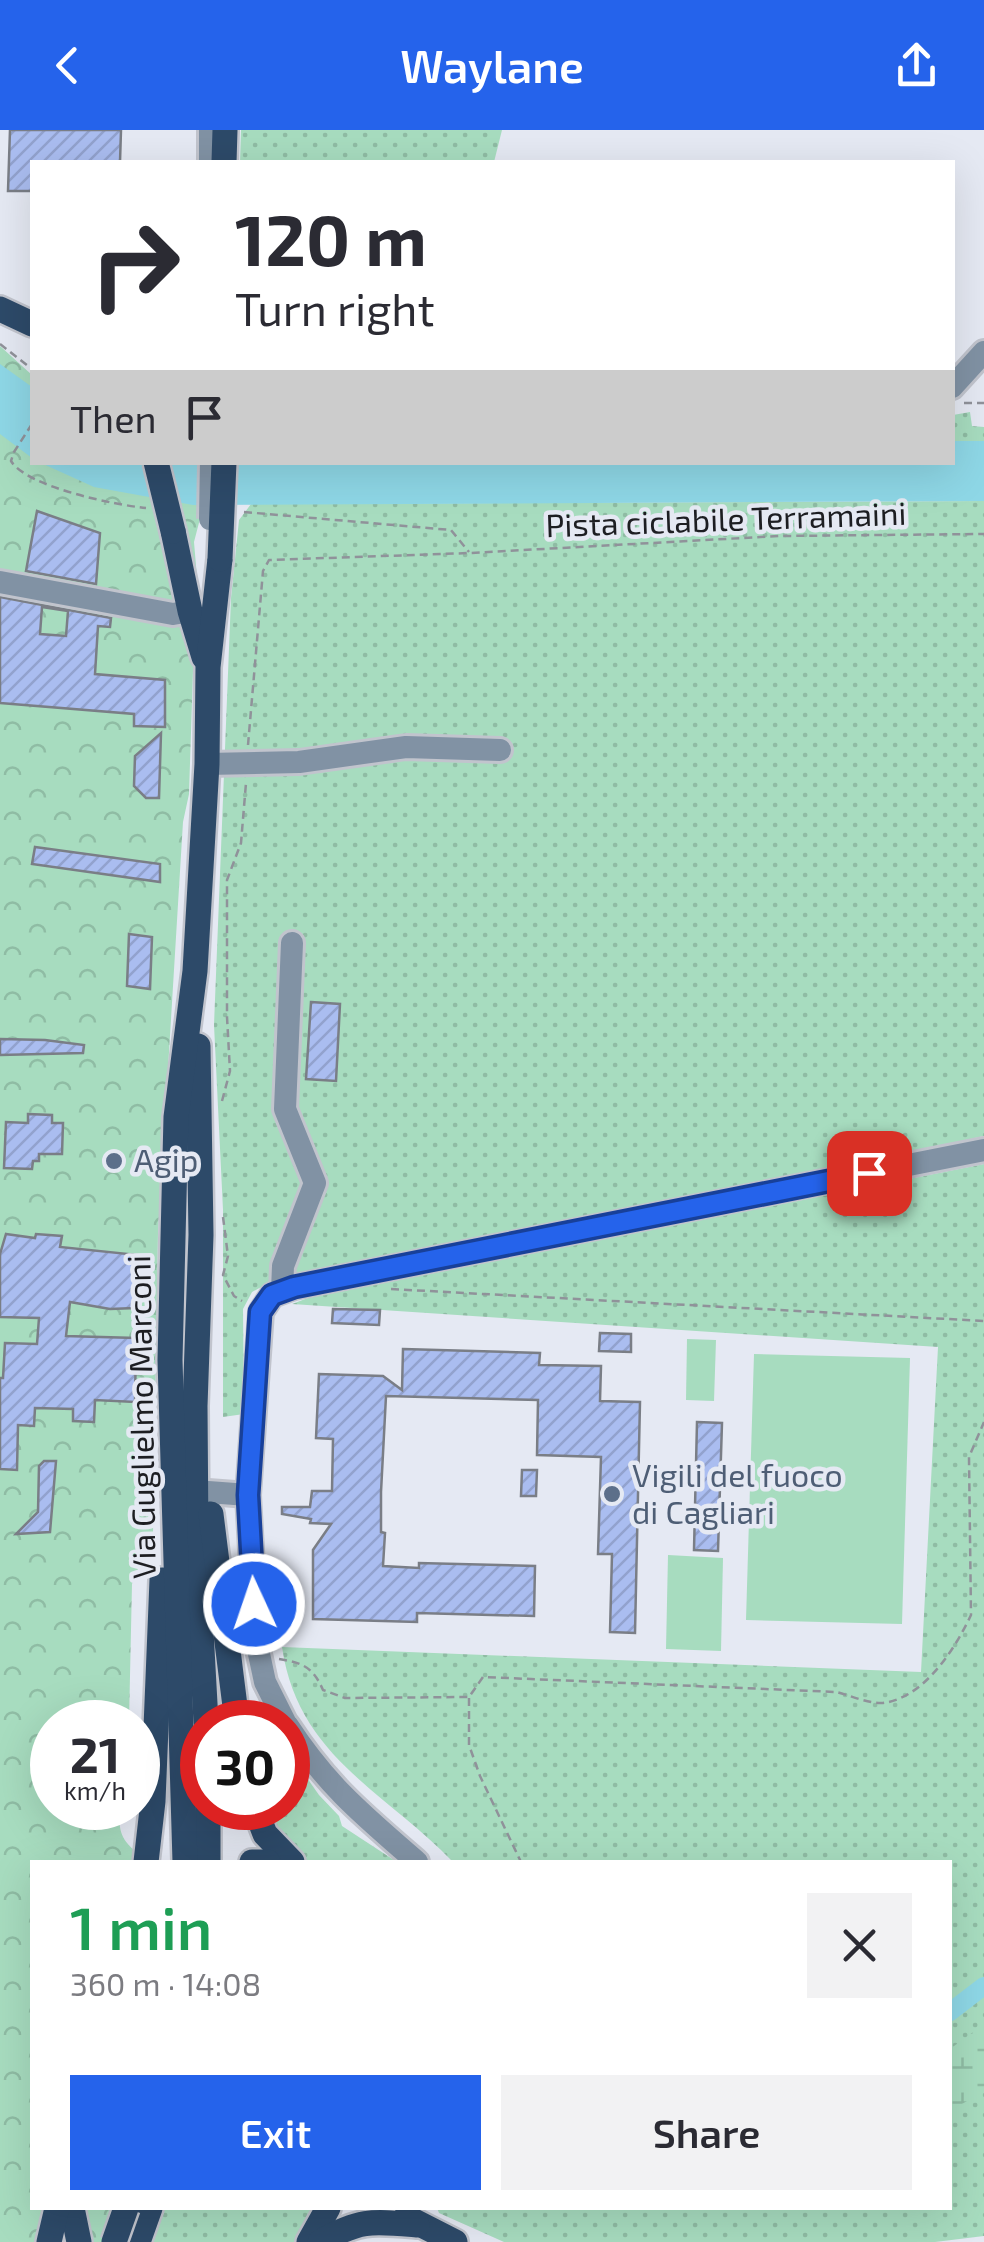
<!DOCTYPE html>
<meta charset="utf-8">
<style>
:root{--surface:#fff;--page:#f2f2f3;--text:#2b2b33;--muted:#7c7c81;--accent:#2563eb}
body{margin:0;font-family:"Exo 2",sans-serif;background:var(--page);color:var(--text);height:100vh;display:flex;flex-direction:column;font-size:38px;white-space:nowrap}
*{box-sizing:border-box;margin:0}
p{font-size:32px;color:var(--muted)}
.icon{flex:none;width:55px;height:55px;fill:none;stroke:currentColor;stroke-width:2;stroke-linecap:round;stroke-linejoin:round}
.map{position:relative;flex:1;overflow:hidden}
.details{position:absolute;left:30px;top:1730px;width:922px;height:350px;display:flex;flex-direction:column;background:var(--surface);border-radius:0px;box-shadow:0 10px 40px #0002}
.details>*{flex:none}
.top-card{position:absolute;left:30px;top:30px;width:925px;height:305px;border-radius:0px;box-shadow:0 10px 40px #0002;background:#fff;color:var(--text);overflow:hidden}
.speed{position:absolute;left:30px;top:1570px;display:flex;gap:20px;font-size:50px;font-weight:700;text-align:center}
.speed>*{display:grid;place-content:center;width:130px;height:130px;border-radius:50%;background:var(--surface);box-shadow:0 10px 40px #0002;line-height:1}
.speed small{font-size:25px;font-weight:400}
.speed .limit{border:15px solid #d22;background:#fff;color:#111}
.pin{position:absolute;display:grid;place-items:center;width:85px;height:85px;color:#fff;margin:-42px;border-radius:20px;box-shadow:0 5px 15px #0006}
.me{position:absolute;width:110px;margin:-55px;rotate:357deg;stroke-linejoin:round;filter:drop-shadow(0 0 8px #0008)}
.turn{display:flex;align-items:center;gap:35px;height:210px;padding:0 40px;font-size:45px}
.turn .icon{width:130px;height:130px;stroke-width:2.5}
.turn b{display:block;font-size:70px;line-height:85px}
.then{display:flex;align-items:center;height:95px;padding:0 40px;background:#0003;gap:20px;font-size:38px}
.round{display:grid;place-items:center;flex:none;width:105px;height:105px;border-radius:0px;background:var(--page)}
.headline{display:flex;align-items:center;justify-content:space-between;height:170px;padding:0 40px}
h1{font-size:60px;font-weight:600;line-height:75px;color:#1e9e55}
.action{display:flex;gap:20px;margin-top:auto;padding:20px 40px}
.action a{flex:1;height:115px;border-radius:0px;background:var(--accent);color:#fff;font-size:40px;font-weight:600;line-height:115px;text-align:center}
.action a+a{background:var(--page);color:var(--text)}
header{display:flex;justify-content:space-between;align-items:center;height:130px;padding:0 40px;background:var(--accent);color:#fff;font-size:45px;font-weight:600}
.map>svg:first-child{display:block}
.grass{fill:url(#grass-dots)}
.wetland{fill:url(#wetland-marsh)}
.park{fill:url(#park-crowns)}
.garden{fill:#a7dcbf}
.water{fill:#8ed7e6}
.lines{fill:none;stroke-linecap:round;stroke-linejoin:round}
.canal{stroke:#8ed7e6;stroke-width:18}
.building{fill:url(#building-hatch);stroke:#7a7e86;stroke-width:2.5;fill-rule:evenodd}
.minor-casing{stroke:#c1c4cd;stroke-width:28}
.major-casing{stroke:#c1c4cd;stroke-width:30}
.path{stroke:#90929a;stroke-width:2.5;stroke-dasharray:8 5;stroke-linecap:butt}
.minor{stroke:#8192a4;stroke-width:22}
.major{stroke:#2d4a69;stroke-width:25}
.minor-bridge-casing{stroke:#c1c4cd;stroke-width:28;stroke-linecap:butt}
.major-bridge-casing{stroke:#c1c4cd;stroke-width:30;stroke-linecap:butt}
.minor-bridge{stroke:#8192a4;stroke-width:22}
.major-bridge{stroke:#2d4a69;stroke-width:25}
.route-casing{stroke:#184099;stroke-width:25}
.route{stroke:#2563eb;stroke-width:18}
.service-dot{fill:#5c6f8a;stroke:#e5e9f3;stroke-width:4}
.labels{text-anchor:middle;stroke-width:9;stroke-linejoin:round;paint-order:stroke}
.street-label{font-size:32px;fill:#1d1e22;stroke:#e5e9f3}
.service-label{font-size:32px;fill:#4e5e75;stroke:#e5e9f3;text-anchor:start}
</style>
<header><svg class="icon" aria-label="back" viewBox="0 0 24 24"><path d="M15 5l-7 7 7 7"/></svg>Waylane<svg class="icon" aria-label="share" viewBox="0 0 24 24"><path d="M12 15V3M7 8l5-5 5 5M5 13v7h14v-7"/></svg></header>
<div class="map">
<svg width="984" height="2112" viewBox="0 0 984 2112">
<defs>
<pattern id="grass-dots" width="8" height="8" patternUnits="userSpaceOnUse" patternTransform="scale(2.5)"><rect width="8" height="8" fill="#a7dcbf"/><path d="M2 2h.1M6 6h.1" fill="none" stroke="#8fbca4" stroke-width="1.8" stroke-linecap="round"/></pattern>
<pattern id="wetland-marsh" width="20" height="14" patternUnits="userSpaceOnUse" patternTransform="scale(2.5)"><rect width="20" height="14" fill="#a7dcbf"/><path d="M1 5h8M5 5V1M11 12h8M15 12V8" fill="none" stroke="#8fbca4"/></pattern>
<pattern id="park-crowns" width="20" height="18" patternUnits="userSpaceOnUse" patternTransform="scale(2.5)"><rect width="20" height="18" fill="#a7dcbf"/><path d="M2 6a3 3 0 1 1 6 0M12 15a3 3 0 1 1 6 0" fill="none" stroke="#8fbca4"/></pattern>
<pattern id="building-hatch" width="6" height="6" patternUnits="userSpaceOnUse" patternTransform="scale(2.5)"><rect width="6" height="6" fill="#aabdf0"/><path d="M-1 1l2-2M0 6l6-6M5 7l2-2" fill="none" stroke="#92a2ce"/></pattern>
</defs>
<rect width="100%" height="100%" fill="#e5e9f3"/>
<g class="grass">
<path d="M241,0H502L494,32H240Z"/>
<path d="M970,282L972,296L984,297V311H953V285Z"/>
<path d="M984,371V1006L830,1040L274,1150L252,1162L243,1179L244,1284L223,1287V1080L214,895L231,468L239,390L251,374Z"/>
<path d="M984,1034V2106L935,2112H504L439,2083L437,2078H950V1732H453C385,1661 298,1627 282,1517L921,1542L938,1217L292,1174L308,1168Z"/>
<path d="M288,1621L319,1665L339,1686L342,1696L397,1732H306C286,1716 275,1701 264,1678H288Z"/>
<path d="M137,2078H314L294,2112H151Z"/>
</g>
<path class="wetland" d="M984,1894V1961L950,1981V1919Z"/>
<path class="park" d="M0,216L32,245V332L208,333L209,354L194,412L200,482L194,510L189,664L183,692L158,1103L153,1403L132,1454L129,1592H52V1678H120C117,1709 126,1713 148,1732H32V2078H140L127,2112H0Z"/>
<g class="garden">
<path d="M687,1209L716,1210L714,1271L686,1270Z"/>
<path d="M754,1224L910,1228L902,1494L746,1490Z"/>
<path d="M668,1425L723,1428L721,1521L666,1519Z"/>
</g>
<g class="water">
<path d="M0,234L32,257V328L0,304Z"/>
<path d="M953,311H984V371L193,375L94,357L41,333L952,332Z"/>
</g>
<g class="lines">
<path class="canal" d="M950,1882L984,1856"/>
</g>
<g class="building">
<path d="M10,0H121L120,32H32V61H8Z"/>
<path d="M37,381L100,403L96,454L26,441Z"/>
<path d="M0,467L111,488L110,497L98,496L95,544L165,550V597L134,596V584L0,573ZM42,477L68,481L66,506L40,504Z"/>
<path d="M161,603L159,668H146L134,656L135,626Z"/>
<path d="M35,717L160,734V752L32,734Z"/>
<path d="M129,804L152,807L150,859L127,856Z"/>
<path d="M311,872L340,874L336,951L306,949Z"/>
<path d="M0,909L45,910L84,915L83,923L0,925Z"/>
<path d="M28,984L52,985V993H63L62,1024H39V1031H33L32,1039L4,1038L6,992L28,993Z"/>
<path d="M6,1104L35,1108L36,1104L62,1106L60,1117L138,1125L135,1178L110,1179L70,1172L66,1206L136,1208L135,1272L95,1270L94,1292L73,1291V1279L35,1278L34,1296L18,1295L17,1340L0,1339V1248H3L5,1213L37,1214L39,1188L0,1187V1124Z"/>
<path d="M333,1179L380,1180L379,1195L332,1193Z"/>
<path d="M600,1203L631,1204V1222L599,1221Z"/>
<path d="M403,1219L540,1223L539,1235L601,1236L600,1271L640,1272L635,1503L610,1502L612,1424H598L601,1327L537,1325L538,1270L386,1266L381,1362V1402L385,1403L383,1436L419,1438V1433L535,1436L534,1486L417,1483V1492L313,1489V1420L331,1394L310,1393L311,1389L282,1384V1377H310L312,1361H332L333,1309L316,1308L319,1244L383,1246L402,1260Z"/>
<path d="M697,1292L722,1293L718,1421L694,1420Z"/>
<path d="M44,1331H56L50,1402L16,1404L38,1382L39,1336Z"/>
<path d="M522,1340H537L536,1366H521Z"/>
</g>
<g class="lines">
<defs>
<g id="minor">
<path d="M210,32V0"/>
<path d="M952,257L984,222"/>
<path d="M0,452L173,484L190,481"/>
<path d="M207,634L299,632L406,617L500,620"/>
<path d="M282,1161L283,1136L315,1053L285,979L292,813"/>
<path d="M208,1362L248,1365"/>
<path d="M285,1592L265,1552L256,1510L248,1365L261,1182L272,1165L294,1157L984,1020"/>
<path d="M288,1596C327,1656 364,1686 417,1732"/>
</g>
<g id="major">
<path d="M224,32L225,0"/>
<path d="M0,179L32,194"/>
<path d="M173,401L190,481L204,527"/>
<path d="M198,916L201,1105L195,1276L196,1410L206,1592"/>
<path d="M211,1384L237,1592"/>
<path d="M208,1678V1732"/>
<path d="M255,1678L265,1704L292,1732"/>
<path d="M146,1732L153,1671L162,1450"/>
<path d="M185,1732L170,1230L176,987L195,841L207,634L208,537L220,429"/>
<path d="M252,1732H268"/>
<path d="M72,2078L79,2112"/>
<path d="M406,2087L455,2112"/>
<path d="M49,2112L57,2078"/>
<path d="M138,2112L150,2078"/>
<path d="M309,2112L328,2078"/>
<path d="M320,2112C360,2089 372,2091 417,2095"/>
</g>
</defs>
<use href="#minor" class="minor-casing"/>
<use href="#major" class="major-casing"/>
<g class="path">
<path d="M0,214L32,239"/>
<path d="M964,273H984"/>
<path d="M32,294L14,322L11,331C27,357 115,375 146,378"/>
<path d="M244,382L451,400L469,422"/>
<path d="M248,615L263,441L269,430L470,423L779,406L984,404"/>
<path d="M222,971L230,941L227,887V750L241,713L246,653"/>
<path d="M223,1087L228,1126L223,1145L234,1166L242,1171"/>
<path d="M391,1159L984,1191"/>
<path d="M279,1529C303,1533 313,1537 323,1560L345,1568L469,1567L483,1547L836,1562C849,1565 869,1574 883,1573C924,1568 955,1519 971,1485L969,1327L984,1292"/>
<path d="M469,1568V1615L480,1646L521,1732"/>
</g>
<use href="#minor" class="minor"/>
<use href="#major" class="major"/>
<defs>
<path id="minor-bridge" d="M210,389L211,332"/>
<g id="major-bridge">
<path d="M156,332L173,401"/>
<path d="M220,429L224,332"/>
<path d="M114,2112L126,2078"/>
</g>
</defs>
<use href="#minor-bridge" class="minor-bridge-casing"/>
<use href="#major-bridge" class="major-bridge-casing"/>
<use href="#minor-bridge" class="minor-bridge"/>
<use href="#major-bridge" class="major-bridge"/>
</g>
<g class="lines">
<defs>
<path id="route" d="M254,1474L248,1365L260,1182L272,1165L294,1157L869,1043"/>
</defs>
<use href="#route" class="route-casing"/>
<use href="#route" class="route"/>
</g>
<g class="service-dot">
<circle cx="114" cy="1031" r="10"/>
<circle cx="612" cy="1364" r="10"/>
</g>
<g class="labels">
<g class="street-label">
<text transform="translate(726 390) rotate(-2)" y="11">Pista ciclabile Terramaini</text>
<text transform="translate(142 1287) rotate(-91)" y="11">Via Guglielmo Marconi</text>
</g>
<g class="service-label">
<text x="134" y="1042">Agip</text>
<text x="632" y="1357">Vigili del fuoco<tspan x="632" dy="37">di Cagliari</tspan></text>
</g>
</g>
</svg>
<div class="speed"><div>21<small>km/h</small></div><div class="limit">30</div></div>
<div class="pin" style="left:869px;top:1043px;background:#d93025"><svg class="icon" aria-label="arrive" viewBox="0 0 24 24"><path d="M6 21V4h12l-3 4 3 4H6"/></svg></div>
<svg class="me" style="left:254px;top:1474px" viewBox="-20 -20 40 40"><circle r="17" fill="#2563eb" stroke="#fff" stroke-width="3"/><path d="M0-11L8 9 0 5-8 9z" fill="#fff"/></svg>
<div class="top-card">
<div class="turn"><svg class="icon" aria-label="right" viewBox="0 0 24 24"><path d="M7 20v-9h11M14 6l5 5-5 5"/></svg><div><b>120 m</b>Turn right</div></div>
<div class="then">Then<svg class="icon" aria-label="arrive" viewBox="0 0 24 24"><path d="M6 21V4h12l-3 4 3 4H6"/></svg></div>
</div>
<section class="details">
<div class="headline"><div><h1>1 min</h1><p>360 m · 14:08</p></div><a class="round"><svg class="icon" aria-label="close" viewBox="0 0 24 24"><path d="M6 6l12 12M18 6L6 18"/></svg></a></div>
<div class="action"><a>Exit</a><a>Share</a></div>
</section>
</div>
